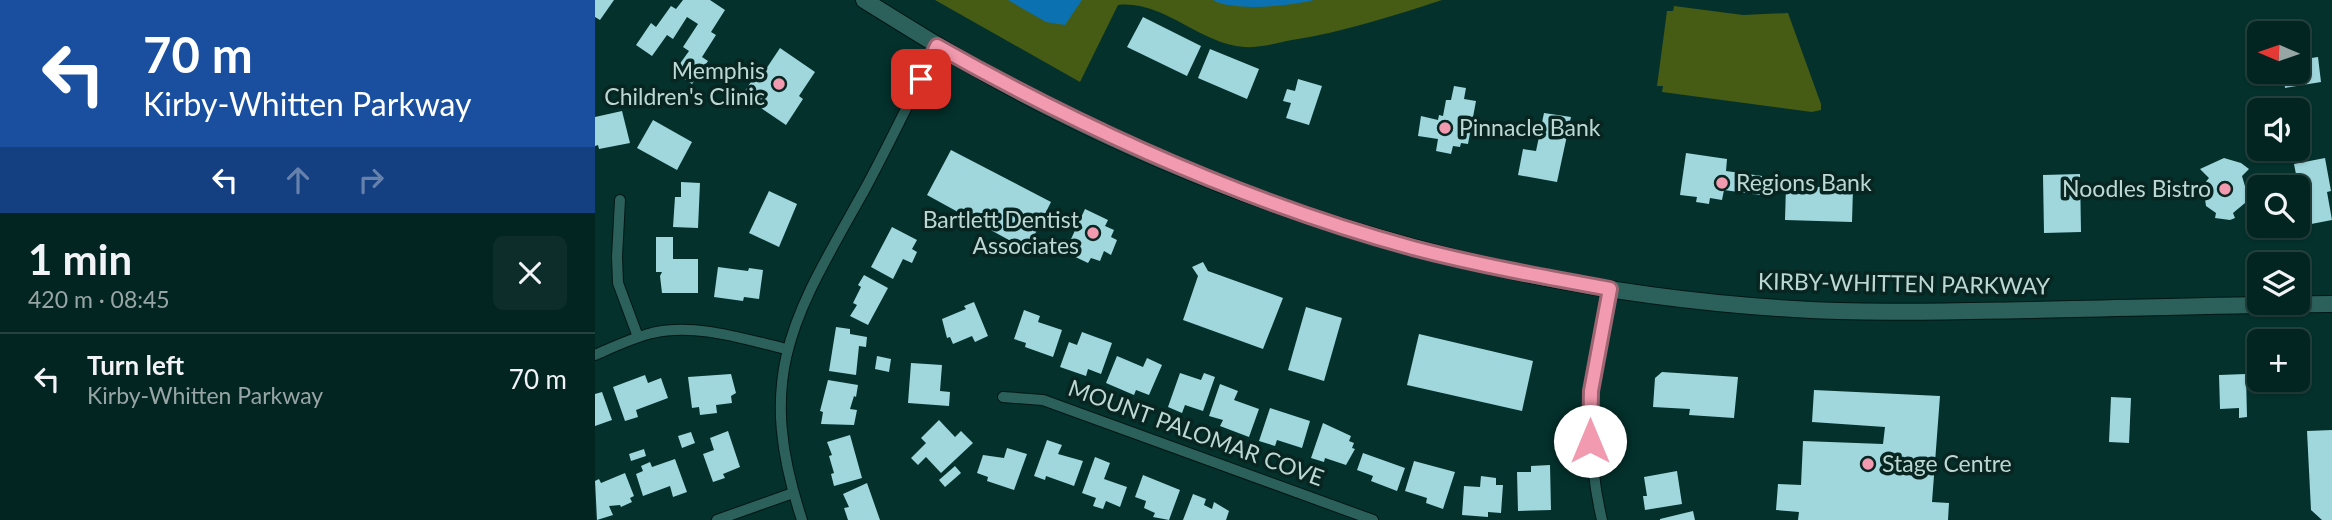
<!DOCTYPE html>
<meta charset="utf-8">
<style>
:root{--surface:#032521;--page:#0d2d2a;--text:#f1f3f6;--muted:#97a5a5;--line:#24423f}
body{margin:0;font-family:Lato,sans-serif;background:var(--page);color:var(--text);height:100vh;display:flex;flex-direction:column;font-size:26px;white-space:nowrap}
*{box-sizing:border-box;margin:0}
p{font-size:23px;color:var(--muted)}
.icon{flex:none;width:38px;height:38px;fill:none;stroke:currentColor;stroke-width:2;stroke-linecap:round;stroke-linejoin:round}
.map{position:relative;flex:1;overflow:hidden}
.drawer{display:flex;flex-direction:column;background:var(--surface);width:595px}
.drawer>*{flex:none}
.guide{background:#1a4fa0;color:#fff;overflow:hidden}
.needle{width:46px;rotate:272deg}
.controls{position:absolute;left:1652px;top:21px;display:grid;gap:14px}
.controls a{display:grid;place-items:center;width:63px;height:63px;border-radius:10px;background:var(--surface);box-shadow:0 2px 5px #0004,0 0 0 2px var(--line);font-size:35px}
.pin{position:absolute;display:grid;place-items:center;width:60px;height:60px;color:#fff;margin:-30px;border-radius:14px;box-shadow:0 4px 10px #0006}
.me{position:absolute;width:77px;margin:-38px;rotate:0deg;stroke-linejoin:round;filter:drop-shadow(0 0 5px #0008)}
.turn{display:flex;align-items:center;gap:24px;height:147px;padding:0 28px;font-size:32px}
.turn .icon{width:91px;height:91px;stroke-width:2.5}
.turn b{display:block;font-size:49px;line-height:60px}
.lanes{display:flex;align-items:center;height:66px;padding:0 28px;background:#0003;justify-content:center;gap:35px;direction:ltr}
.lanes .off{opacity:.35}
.round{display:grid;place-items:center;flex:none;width:74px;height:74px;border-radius:10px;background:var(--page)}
.summary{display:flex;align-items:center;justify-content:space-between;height:119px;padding:0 28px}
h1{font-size:42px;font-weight:700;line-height:52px}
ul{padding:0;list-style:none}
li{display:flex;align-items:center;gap:21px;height:91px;padding:0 28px;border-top:2px solid var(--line)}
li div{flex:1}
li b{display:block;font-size:26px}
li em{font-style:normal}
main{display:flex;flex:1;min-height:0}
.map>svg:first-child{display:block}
.green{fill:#465b14}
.water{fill:#0b71b0}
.building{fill:#9fd7dd}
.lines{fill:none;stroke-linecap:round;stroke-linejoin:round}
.street-casing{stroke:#001714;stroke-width:12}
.secondary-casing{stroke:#001714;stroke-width:18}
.street{stroke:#2c615b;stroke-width:10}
.secondary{stroke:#2c615b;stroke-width:16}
.route-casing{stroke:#9d6472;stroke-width:18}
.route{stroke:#f29aaf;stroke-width:12}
.poi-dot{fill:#f29aaf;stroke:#082521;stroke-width:2.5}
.labels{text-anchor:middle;stroke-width:7;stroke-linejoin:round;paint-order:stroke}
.poi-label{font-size:23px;fill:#bdd8d4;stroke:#082521;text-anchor:end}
.street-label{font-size:23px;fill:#bdd8d4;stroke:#082521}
</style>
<main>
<section class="drawer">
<div class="guide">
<div class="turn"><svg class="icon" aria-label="left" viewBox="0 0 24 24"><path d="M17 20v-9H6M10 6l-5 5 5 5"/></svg><div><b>70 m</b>Kirby-Whitten Parkway</div></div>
<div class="lanes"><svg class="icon" aria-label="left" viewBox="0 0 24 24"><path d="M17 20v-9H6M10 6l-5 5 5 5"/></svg><svg class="icon off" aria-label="ahead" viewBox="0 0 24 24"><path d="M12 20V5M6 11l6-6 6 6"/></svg><svg class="icon off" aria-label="right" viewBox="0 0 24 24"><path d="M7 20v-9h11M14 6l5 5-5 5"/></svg></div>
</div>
<div class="summary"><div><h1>1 min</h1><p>420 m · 08:45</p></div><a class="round"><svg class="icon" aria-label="close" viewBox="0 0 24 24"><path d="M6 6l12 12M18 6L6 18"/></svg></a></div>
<ul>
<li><svg class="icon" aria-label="left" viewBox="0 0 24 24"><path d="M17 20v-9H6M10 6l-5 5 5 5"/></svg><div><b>Turn left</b><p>Kirby-Whitten Parkway</p></div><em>70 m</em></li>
</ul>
</section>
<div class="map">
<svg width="1737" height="520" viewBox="0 0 1737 520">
<rect width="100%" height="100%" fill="#04312c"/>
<g class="green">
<path d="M340,0H847C798,16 748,32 697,40C682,43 664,48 649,47C604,44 569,0 523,5L485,82Z"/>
<path d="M1079,6L1148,15L1193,13L1226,104V110L1217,112L1067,92L1068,86H1062L1072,11H1078Z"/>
</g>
<g class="water">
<path d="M413,0H487L470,25L451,22Z"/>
<path d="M618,0H719C695,6 639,12 618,0Z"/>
</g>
<g class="building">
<path d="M0,0H19L5,20L0,17Z"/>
<path d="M88,0H115L130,10L116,32L121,35L107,57L113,61L97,84L79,72L94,51L88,47L103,24L92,17L78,39L72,35L57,56L41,45L56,23L61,27L76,6L81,9Z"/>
<path d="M548,17L606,46L592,76L532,47Z"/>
<path d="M185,48L220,72L204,96L208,99L191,125L147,95L167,66L171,69Z"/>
<path d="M615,49L664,69L652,99L603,78Z"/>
<path d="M1723,57L1726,82L1690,88L1688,72H1703V60Z"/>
<path d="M703,79L727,86L714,125L691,118L696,103L688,101L692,89L700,91Z"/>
<path d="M859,86L871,88L869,99L881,101L873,144L866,143L865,147L858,146L856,154L841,151L843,139L823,136L826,116L843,120L844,115L848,116L851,100H856Z"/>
<path d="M27,111L35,143L4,149L3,145L0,146V117Z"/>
<path d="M949,113L976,117L962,182L923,175L928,149L941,151Z"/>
<path d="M58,120L97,142L82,170L42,148Z"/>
<path d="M356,150L456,202L432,250L332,195Z"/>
<path d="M1091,153L1132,159L1131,171L1167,176L1165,195L1129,190L1127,200L1115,198L1114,204L1101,202L1102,197L1085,195Z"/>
<path d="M1629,158L1646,163L1654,169L1647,176L1652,193L1650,203L1638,213L1640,218L1635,220L1620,218L1621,213L1611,206L1608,185L1614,178L1605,169Z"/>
<path d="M1730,158L1736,191L1732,192L1737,220L1711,225L1699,164Z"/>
<path d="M1485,174L1486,232L1449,233L1448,175Z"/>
<path d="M86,182L105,183L103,228L78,227L80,197H86Z"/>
<path d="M1191,186L1258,188L1257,222L1190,220Z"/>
<path d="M174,191L202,204L184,247L154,233Z"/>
<path d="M490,209L513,220L510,226L519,230L516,237L522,240L516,255L509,251L505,261L496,258L493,263L470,252Z"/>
<path d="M297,227L322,240L317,249L322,252L317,263L308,259L298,279L276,267Z"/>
<path d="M61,237H78V259H103V293H67L65,276L67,272H61Z"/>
<path d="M608,262L613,271L688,298L668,349L588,320L603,276L597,267Z"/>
<path d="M123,267L153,271L154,268L168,270L164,299L149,297L148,301L119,297Z"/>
<path d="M269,275L293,288L273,325L255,316L262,305L258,303L266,287L263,285Z"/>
<path d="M379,302L393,336L380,342L377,336L358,344L355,337L352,338L347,319L371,309L369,306Z"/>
<path d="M711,307L747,318L729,381L693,370Z"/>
<path d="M429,310L445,316L443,322L467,330L458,357L430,347L431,343L419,339Z"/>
<path d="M241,327L255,329V334L272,337L271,347L264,346L261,375L234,371Z"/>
<path d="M487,332L517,343L506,374L493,369L491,376L465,367L474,342L482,345Z"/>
<path d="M824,334L938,361L927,411L812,385Z"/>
<path d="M282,356L296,359L294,372L280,369Z"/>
<path d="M522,356L548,367L552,358L567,365L554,395L541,390L539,395L511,383Z"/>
<path d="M316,363L347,365L345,391L355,392L354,406L313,403Z"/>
<path d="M1067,372L1143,377L1139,418L1094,415L1095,409L1058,407L1060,378Z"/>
<path d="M585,373L606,380L609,373L620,377L608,411L590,405L587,413L573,407Z"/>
<path d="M136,374L141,393L136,396L137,403L121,405L122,413L105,415L104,407L97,408L93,377Z"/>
<path d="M1651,374L1652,417L1644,418V408L1625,409L1624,375Z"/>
<path d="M50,375L53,383L66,378L73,398L41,410L43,417L30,421L18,387Z"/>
<path d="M233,380L263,385L261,397L259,396L255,409L262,410L259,425L226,424L228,412L225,411Z"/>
<path d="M625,384L643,391L639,400L664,409L654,437L625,426L628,420L614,416Z"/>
<path d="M1219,390L1345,396L1337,502L1354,503L1353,520H1203L1204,512L1181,510L1183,484L1206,485L1208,441L1288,444L1290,427L1217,422Z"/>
<path d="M7,392L17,420L0,426V394Z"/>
<path d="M1516,397L1536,398L1534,443L1514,442Z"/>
<path d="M675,408L715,421L707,448L682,440L680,446L664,441Z"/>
<path d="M344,420L360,437L366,431L378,443L346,473L331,457L323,465L316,458L331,443L326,438Z"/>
<path d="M728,423L756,436L754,441L759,443L757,448L760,449L751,465L730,458L729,462L716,458Z"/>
<path d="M1737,430V520H1727L1716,510L1712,431Z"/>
<path d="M133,431L145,467L128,474L130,478L118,482L108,454L119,450L115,438Z"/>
<path d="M96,432L100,443L87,448L83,436Z"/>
<path d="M255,435L267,478L239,486L236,474L239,473L234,456L237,455L232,442Z"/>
<path d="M452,440L467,445L463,454L488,461L479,486L451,476L450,480L439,476Z"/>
<path d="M412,448L432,454L419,490L392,481L393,477L382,473L388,455L409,458Z"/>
<path d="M49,449L51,456L36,461L34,454Z"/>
<path d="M768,453L810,468L802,491L776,481L778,476L762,470Z"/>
<path d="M500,457L515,463L509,479L532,487L525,507L511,501L508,509L498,506L501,498L487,493Z"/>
<path d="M80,459L92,492L78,497L75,486L48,496L41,474L48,471L46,466L55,462L57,467Z"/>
<path d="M819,461L860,472L848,509L831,503L832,498L810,491Z"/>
<path d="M955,465L956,510L923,511L922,472H936V466Z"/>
<path d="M360,466L366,473L350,487L344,480Z"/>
<path d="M1082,471L1087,504L1050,510L1048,496H1052L1049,477Z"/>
<path d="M30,473L39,496L35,498L37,502L26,507L25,505L14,506L18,515L2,520L0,481L4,479L6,483Z"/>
<path d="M548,475L585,490L574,520L558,517L560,513L549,508L551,501L540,497Z"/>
<path d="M886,476L901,478V485H908L906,513L893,512V517L867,515L869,486L885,487Z"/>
<path d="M272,483L285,520H253L249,508L254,507L248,494Z"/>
<path d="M598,494L611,499L609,505L617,509L619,502L634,511L631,520H588Z"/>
<path d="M1098,511L1100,520H1065V519Z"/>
</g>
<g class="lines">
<defs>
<g id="street">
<path d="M25,200L22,257L23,283L43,337"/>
<path d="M0,355C18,347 37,338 57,333C102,323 148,339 192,349"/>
<path d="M408,397L448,400L778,520"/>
<path d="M122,520L198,493"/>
<path d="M207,520C158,372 200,315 270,189C295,143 318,94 342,46"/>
<path d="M1007,520C987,435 998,373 1015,289"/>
</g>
<path id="secondary" d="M269,0C330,38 391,76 455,108C685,225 941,294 1199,309C1278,314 1358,311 1437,310C1537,308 1637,305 1737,304"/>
</defs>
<use href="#street" class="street-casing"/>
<use href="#secondary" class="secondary-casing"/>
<use href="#street" class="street"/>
<use href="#secondary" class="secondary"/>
</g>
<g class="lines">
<defs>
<path id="route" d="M326,79L342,46C494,132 650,202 818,248C883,265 949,277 1015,289L996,391L995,441"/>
</defs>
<use href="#route" class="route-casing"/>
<use href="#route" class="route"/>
</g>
<g class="poi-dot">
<circle cx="184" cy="84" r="7"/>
<circle cx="850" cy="128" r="7"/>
<circle cx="1127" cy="183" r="7"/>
<circle cx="1630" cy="189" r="7"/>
<circle cx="498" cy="233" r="7"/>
<circle cx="1273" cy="464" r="7"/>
</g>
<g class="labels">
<g class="poi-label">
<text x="170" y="79">Memphis<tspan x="170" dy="26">Children's Clinic</tspan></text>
<text x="864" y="136" text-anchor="start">Pinnacle Bank</text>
<text x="1141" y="191" text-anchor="start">Regions Bank</text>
<text x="1616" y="197">Noodles Bistro</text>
<text x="484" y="228">Bartlett Dentist<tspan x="484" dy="26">Associates</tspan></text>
<text x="1287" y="472" text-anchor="start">Stage Centre</text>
</g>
<g class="street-label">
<text transform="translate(1309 284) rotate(1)" y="8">KIRBY-WHITTEN PARKWAY</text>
<text transform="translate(601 433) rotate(20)" y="8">MOUNT PALOMAR COVE</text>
</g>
</g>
</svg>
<div class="controls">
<a><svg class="needle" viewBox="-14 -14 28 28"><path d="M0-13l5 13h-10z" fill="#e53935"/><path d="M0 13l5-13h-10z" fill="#97a5a5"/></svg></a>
<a><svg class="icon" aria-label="sound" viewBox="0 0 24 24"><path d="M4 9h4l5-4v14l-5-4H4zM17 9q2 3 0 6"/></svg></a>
<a><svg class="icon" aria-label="search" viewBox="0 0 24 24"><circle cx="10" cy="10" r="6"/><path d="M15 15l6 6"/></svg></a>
<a><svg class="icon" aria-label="layers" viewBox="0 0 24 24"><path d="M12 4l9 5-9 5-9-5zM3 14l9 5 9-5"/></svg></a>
<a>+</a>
</div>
<div class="pin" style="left:326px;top:79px;background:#d93025"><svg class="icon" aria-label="arrive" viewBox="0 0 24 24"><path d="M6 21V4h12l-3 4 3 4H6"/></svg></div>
<svg class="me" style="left:995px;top:441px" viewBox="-20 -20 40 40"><circle r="19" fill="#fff"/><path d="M0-13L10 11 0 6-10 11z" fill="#f29aaf"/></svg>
</div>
</main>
